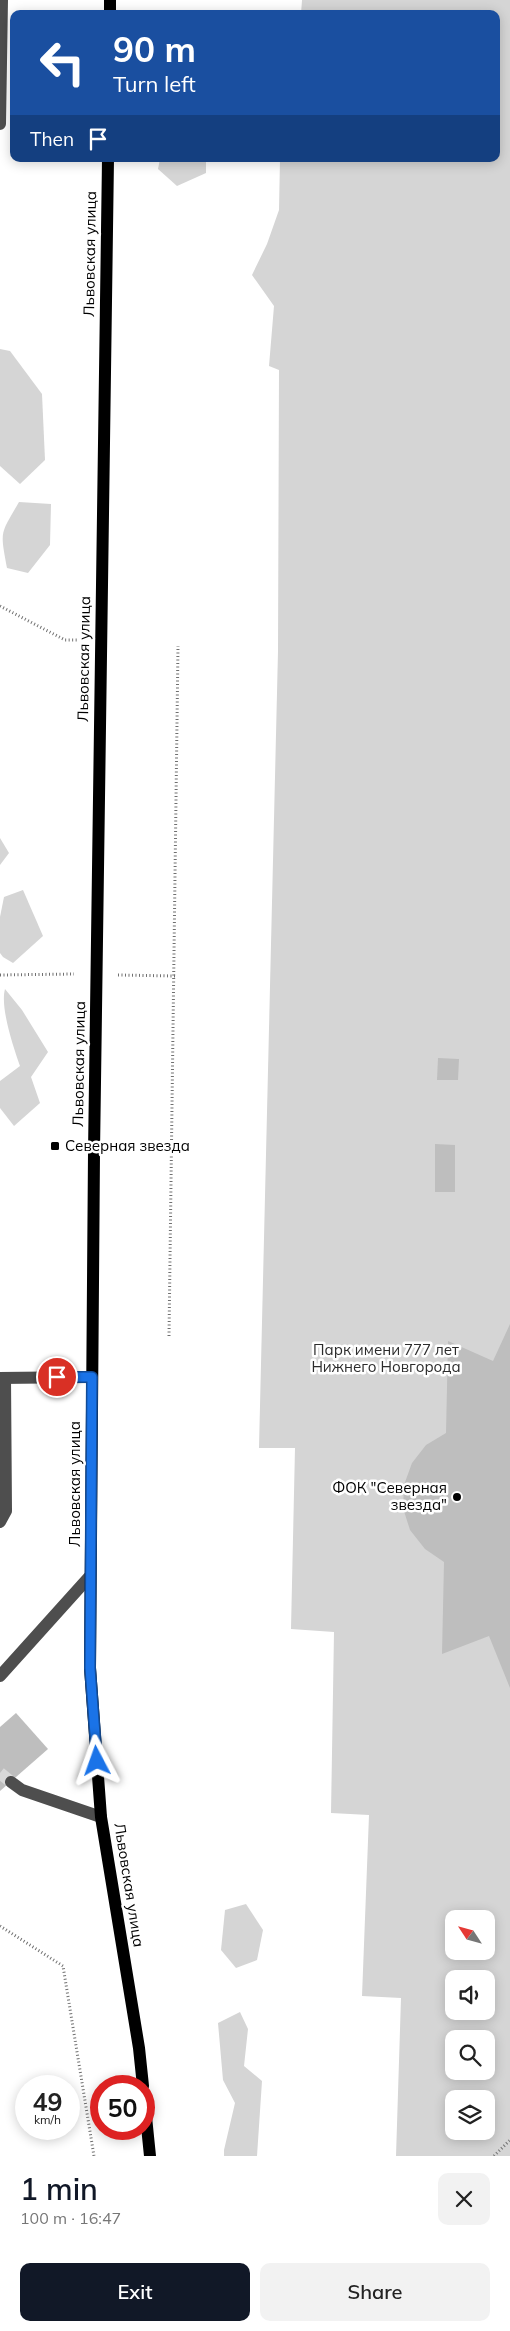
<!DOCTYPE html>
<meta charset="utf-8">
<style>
:root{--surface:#fff;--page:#f2f2f2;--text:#222;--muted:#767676;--accent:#111827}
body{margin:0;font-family:Mulish,sans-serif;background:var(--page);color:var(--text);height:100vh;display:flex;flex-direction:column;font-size:19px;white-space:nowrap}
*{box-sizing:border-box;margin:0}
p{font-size:16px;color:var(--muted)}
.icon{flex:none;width:28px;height:28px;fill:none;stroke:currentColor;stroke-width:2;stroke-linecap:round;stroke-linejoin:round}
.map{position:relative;height:2156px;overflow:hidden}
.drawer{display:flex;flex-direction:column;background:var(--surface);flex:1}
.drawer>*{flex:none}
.hud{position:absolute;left:10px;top:10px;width:490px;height:152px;border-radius:10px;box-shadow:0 2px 12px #0003;background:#1a4fa0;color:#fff;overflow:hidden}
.needle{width:32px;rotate:306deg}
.controls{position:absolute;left:445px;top:1910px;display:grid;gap:10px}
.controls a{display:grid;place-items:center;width:50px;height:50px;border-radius:10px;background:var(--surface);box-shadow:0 2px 12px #0003;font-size:25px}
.speed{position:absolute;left:15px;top:2075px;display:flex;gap:10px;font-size:25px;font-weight:700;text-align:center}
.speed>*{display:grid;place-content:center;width:65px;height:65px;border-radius:50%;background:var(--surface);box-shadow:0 2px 12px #0003;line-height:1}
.speed small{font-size:12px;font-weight:400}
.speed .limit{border:8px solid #d22;background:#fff;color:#111}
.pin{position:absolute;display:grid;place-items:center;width:42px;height:42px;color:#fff;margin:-21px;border:2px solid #fff;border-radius:50%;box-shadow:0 1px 5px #0007}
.me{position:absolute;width:55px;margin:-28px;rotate:356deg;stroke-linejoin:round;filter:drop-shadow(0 0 4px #0008)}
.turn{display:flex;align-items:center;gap:18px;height:105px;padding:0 20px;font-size:22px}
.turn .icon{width:65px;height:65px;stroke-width:2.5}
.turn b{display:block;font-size:35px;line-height:42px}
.then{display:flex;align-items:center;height:48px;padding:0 20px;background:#0003;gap:10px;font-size:19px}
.round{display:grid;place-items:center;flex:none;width:52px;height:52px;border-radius:10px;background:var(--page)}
.overview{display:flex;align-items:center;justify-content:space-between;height:85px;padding:0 20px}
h1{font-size:30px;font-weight:600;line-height:38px;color:var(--accent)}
.cta{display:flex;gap:10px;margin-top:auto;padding:10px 20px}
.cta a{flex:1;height:58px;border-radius:10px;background:var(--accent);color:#fff;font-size:20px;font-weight:600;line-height:58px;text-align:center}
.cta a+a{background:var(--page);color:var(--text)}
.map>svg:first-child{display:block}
.green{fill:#d5d5d5;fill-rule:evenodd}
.building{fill:#bebebe}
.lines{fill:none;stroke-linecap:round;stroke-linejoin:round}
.minor-tunnel{stroke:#d9d9d9;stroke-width:12;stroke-dasharray:12 6;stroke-linecap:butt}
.path{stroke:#707070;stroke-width:3;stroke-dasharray:1 2.5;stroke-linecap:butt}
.minor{stroke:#4e4e4e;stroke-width:12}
.major{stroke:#000;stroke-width:12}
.route-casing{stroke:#114b97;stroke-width:12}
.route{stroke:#1a73e8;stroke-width:9}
.poi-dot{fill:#000;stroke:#fff;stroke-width:2}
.labels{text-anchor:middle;stroke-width:5;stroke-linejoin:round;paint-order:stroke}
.street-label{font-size:15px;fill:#000;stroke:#fff}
.poi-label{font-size:15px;fill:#000;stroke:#fff;text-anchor:start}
.park-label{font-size:15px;fill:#2c2c2c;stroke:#fff}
</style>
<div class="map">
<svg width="510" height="2156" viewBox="0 0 510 2156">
<rect width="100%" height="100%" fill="#fff"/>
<g class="green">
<path d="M302,0H510V2156H396L401,1998L362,1996L369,1815L331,1813L334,1632L291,1629L295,1448H259L278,651L279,370L269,366L274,306L252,275L267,244L279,210L280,159H496V14H301ZM454,1919H486V1951H454ZM454,1979H486V2011H454ZM454,2039H486V2071H454ZM454,2099H486V2131H454Z"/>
<path d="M160,159H206V173L177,186L158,169Z"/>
<path d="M0,349L10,351L42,394L45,460L20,484L0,466Z"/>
<path d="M19,502L51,504L50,545L28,573L7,568C0,530 0,535 19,502Z"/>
<path d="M0,838L9,853L0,865Z"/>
<path d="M23,890L43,936L13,963L3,957L0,953V917L4,897Z"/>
<path d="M5,989L22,1010L48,1052L31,1077L40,1103L14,1126L0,1108V1081L20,1066C13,1046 0,1007 5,989Z"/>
<path d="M246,1904L263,1930L257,1960L236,1968L221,1950L225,1910Z"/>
<path d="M240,2012L248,2029L244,2066L262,2081L257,2156H224V2150L235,2103L223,2080L218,2023Z"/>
</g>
<g class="building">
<path d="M438,1058L459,1059L458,1080H437Z"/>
<path d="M435,1144L455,1145V1192H435Z"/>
<path d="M510,1324V1688L489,1636L442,1654L444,1562L425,1549L410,1530L403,1508L404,1485L412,1463L426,1445L446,1433L448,1341L493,1361Z"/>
<path d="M16,1713L48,1749L0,1791V1727Z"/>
</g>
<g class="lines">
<path class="minor-tunnel" d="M0,1773L11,1782"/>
<g class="path">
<path d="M0,606L65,640H79"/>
<path d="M0,975L74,974"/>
<path d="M118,975L175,976"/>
<path d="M169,1336L178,646"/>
<path d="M0,1926L63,1966L94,2156"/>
<path d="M494,2156L510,2140"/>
</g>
<g class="minor">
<path d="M0,124L2,0"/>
<path d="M0,1378L92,1377"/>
<path d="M0,1522L6,1511L5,1378"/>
<path d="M0,1676L90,1576"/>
<path d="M11,1782L22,1790L101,1817"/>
</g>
<g class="major">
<path d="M110,14V0"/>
<path d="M108,159L94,1153L90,1668L101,1817L139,2048L143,2086"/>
<path d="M144,2097L150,2156"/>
</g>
</g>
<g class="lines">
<defs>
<path id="route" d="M57,1377H92L90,1668L97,1761"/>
</defs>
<use href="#route" class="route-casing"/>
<use href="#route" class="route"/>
</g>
<g class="poi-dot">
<rect x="50" y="1141" width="10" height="10" rx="2.5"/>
<circle cx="457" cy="1497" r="5"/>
</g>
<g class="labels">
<g class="street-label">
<text transform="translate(90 254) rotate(-89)" y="5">Львовская улица</text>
<text transform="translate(84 659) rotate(-89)" y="5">Львовская улица</text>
<text transform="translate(79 1064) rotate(-89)" y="5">Львовская улица</text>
<text transform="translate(75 1484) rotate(-90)" y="5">Львовская улица</text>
<text transform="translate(129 1885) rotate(81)" y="5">Львовская улица</text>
</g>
<g class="poi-label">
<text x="65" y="1151">Северная звезда</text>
<text x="447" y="1493" text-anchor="end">ФОК "Северная<tspan x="447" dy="17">звезда"</tspan></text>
</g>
<g class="park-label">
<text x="386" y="1355">Парк имени 777 лет<tspan x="386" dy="17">Нижнего Новгорода</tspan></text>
</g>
</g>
</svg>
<div class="controls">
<a><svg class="needle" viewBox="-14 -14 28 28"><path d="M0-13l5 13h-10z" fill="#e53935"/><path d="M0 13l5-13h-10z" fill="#767676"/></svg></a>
<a><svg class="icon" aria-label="sound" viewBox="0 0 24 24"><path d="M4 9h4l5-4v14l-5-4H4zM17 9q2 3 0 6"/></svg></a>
<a><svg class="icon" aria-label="search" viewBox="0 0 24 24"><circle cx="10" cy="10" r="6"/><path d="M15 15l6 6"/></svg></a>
<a><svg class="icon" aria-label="layers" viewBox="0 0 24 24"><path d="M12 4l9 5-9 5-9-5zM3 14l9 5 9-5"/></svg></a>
</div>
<div class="speed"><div>49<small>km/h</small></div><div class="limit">50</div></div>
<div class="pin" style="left:57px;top:1377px;background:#d93025"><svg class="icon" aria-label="arrive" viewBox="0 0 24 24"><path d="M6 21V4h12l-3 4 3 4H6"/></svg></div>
<svg class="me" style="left:97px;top:1761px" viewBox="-20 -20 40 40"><path d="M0-17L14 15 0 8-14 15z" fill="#1a73e8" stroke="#fff" stroke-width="4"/></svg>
<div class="hud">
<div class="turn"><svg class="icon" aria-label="left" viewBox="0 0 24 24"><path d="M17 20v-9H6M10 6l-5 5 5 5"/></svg><div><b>90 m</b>Turn left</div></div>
<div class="then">Then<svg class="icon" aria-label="arrive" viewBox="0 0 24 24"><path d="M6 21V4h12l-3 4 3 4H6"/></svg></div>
</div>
</div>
<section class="drawer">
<div class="overview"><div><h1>1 min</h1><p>100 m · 16:47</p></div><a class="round"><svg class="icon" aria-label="close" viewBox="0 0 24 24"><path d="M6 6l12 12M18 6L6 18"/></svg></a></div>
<div class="cta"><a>Exit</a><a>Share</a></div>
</section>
